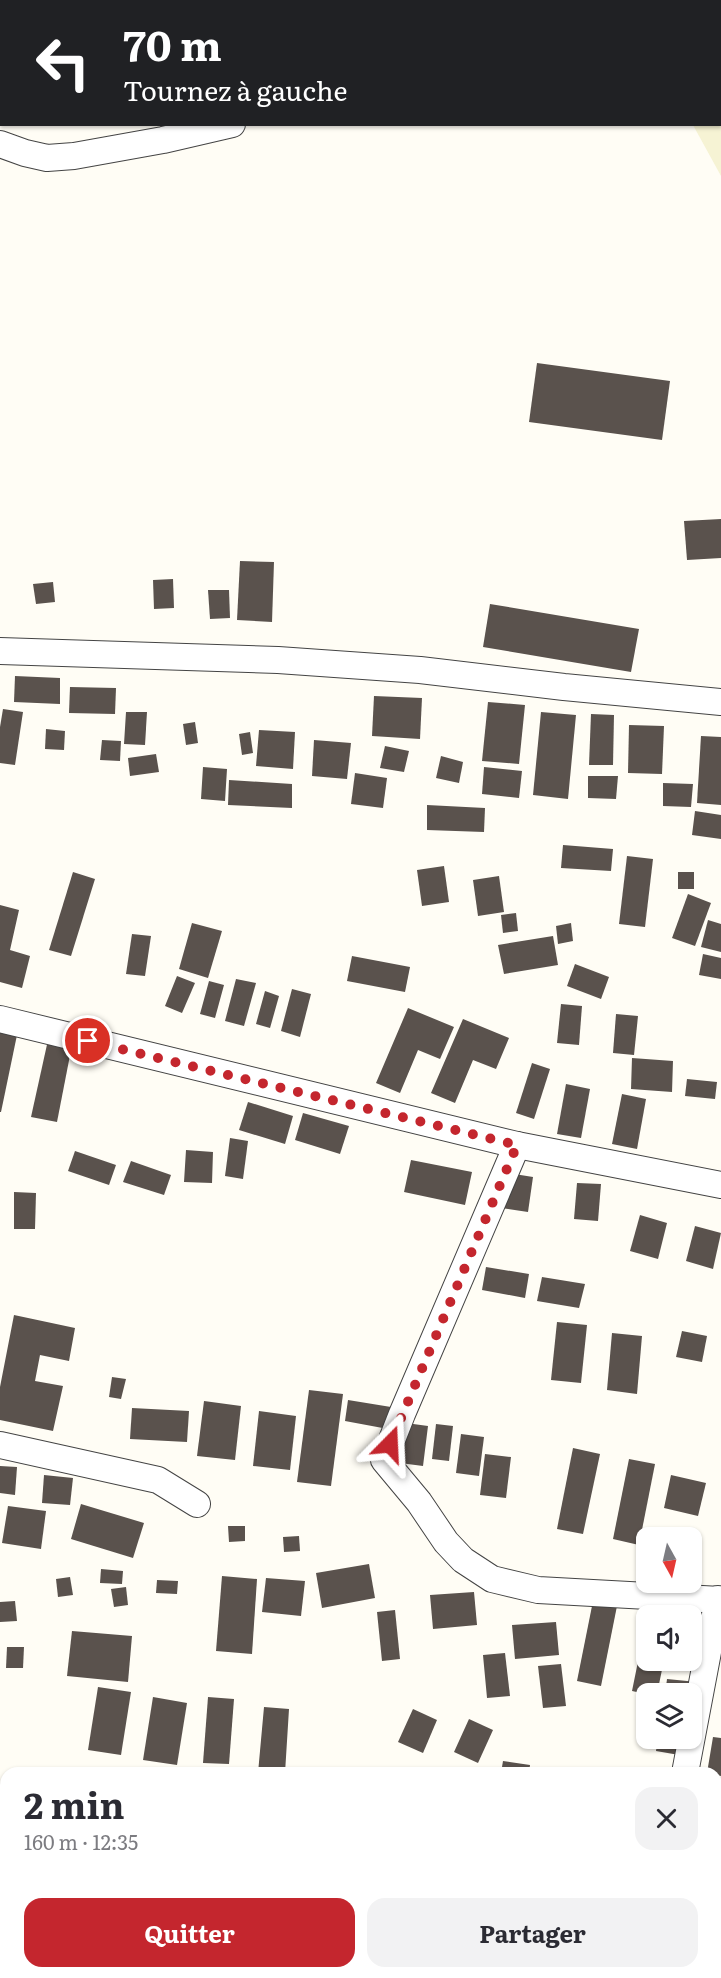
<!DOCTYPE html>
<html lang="fr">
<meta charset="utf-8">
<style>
:root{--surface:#fff;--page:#f2f2f3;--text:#2b2b33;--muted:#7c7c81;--accent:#c4262e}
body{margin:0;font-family:Literata,serif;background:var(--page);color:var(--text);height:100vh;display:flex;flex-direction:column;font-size:22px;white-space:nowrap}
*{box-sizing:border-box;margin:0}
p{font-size:20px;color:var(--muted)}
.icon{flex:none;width:33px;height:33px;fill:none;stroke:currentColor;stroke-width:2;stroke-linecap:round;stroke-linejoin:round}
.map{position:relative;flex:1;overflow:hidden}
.sheet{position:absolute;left:0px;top:1767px;width:722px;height:212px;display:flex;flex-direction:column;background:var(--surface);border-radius:18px 18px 0 0;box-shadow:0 2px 4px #0004}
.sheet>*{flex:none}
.top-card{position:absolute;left:0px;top:0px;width:722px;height:126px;box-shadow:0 2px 4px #0004;background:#202124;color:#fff;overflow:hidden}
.needle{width:39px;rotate:172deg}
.fabs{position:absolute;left:636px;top:1527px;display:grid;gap:12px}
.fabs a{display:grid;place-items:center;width:66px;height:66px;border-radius:12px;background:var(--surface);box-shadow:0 2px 4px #0004;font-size:30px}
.pin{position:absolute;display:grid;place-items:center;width:51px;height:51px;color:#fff;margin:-26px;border:3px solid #fff;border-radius:50%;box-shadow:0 2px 6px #0007}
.me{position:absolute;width:66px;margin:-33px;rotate:21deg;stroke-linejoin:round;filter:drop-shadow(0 0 4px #0008)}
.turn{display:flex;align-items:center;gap:21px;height:126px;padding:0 24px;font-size:27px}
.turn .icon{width:78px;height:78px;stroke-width:2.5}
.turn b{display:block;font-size:42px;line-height:51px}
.round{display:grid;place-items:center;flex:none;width:63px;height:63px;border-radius:18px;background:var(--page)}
.head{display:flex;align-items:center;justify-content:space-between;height:102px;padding:0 24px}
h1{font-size:36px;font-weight:700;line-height:45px}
.button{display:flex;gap:12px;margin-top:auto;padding:12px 24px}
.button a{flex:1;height:69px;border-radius:18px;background:var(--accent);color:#fff;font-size:24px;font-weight:700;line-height:69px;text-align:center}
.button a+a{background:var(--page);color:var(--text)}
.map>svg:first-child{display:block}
.farmland{fill:#f6f3d4}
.building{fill:#5a524d}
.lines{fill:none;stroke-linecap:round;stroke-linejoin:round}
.minor-casing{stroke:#444;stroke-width:28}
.minor{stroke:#fff;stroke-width:26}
.route{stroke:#c4262e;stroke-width:10;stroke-dasharray:0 18}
</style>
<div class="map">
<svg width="721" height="1978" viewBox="0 0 721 1978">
<rect width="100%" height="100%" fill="#fffdf5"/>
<path class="farmland" d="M624,0H721V176L693,125L720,124V2H625Z"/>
<g class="building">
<path d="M537,363L670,381L662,440L529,422Z"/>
<path d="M721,519V558L687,560L684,521Z"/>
<path d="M240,561L274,562L272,622L237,620Z"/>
<path d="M173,579L174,608L154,609L153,580Z"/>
<path d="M53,582L55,602L36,604L33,584Z"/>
<path d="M208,590H229L230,618L210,619Z"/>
<path d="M490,604L639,629L631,672L483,647Z"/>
<path d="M15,676L60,678V704L14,702Z"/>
<path d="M70,687L116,688L115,714L69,713Z"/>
<path d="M374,696L422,698L420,739L372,736Z"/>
<path d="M488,702L525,705L519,764L482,761Z"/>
<path d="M3,709L23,712L15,765L0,763V727Z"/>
<path d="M126,712H147L145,745L124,744Z"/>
<path d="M541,712L576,715L568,799L533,795Z"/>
<path d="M591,714L614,715L613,765H589Z"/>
<path d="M195,722L198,743L186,745L183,724Z"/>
<path d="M629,725L664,726L662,774L628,773Z"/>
<path d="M46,729L65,731L64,750L45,749Z"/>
<path d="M259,730L295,732L293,769L256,766Z"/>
<path d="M250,732L253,753L242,755L239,734Z"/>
<path d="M701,736L721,737V805L697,803Z"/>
<path d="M102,740L121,741L120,761L100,760Z"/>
<path d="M314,740L351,743L347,779L312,776Z"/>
<path d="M385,746L409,751L404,772L380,768Z"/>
<path d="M156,754L159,772L130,776L128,758Z"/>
<path d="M441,756L463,762L459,783L436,778Z"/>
<path d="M203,767L227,769L225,801L201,799Z"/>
<path d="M484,767L522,771L519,798L482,794Z"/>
<path d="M355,773L387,778L383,808L351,804Z"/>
<path d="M588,776H618L616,799L588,798Z"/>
<path d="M229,780L292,784V808L228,805Z"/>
<path d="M663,783L693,784L691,807L663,806Z"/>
<path d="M427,805L485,808L484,832L427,830Z"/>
<path d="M695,811L721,815V839L692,835Z"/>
<path d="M563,845L613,849L611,871L561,868Z"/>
<path d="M627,856L653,859L645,927L619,924Z"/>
<path d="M444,866L449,902L422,906L417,870Z"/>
<path d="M73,872L95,879L71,956L49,950Z"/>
<rect x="678" y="872" width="16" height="17"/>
<path d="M499,876L504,912L478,916L473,880Z"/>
<path d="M688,894L711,903L695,946L672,938Z"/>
<path d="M0,905L19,910L10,950L30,956L22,988L0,982Z"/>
<path d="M516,913L518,931L503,933L501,915Z"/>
<path d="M708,920L721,924V952L701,947Z"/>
<path d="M192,923L222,931L208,978L179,969Z"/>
<path d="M571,923L573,941L558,944L556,926Z"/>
<path d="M132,934L151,936L145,976L126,974Z"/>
<path d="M553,936L558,965L504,974L498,945Z"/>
<path d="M703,954L721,958V979L699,975Z"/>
<path d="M352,956L410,967L405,992L347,981Z"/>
<path d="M575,964L609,977L601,999L567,986Z"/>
<path d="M177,976L195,983L182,1013L165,1006Z"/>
<path d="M236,979L256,983L244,1026L225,1021Z"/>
<path d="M209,981L224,985L215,1018L200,1014Z"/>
<path d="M292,989L311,994L300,1037L281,1031Z"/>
<path d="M265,991L279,996L270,1028L256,1024Z"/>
<path d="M561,1004L582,1006L579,1045L557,1043Z"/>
<path d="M408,1008L454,1027L440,1059L418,1050L400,1093L376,1083Z"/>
<path d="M616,1014L638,1016L634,1055L613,1053Z"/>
<path d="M463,1019L509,1038L496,1069L473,1060L455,1103L431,1093Z"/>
<path d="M0,1032L17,1035L1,1112H0Z"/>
<path d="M48,1040L72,1045L57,1122L31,1117Z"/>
<path d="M632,1058L673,1061L672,1092L631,1089Z"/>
<path d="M532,1063L550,1069L534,1119L516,1113Z"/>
<path d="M687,1079L717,1082L715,1099L685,1096Z"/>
<path d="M566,1084L590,1089L581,1138L557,1134Z"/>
<path d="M622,1094L646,1099L637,1149L612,1144Z"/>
<path d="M248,1102L293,1116L285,1144L239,1130Z"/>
<path d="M303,1113L349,1126L340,1154L295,1140Z"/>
<path d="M230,1138L248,1141L243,1179L225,1176Z"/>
<path d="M186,1150L213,1152L212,1183L184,1182Z"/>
<path d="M75,1151L116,1165L109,1185L68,1171Z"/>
<path d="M411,1160L472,1172L465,1205L404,1192Z"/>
<path d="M131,1161L171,1175L164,1195L123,1182Z"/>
<path d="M508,1173L533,1177L528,1212L501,1208Z"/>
<path d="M577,1183L601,1184L598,1221L574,1219Z"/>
<path d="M14,1192L36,1193L35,1229H14Z"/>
<path d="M640,1215L667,1223L658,1259L630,1251Z"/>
<path d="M695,1226L721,1233L713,1269L686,1261Z"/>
<path d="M486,1267L529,1274L525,1298L482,1290Z"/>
<path d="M542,1277L585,1284L579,1308L537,1301Z"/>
<path d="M14,1315L75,1328L69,1361L40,1355L35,1381L63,1386L53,1431L0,1420V1387Z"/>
<path d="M557,1322L587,1325L581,1383L551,1380Z"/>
<path d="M682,1331L707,1336L702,1362L676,1357Z"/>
<path d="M612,1333L642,1336L637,1394L607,1390Z"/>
<path d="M112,1377L126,1379L121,1399L109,1397Z"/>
<path d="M309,1390L343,1394L331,1486L297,1482Z"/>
<path d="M348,1400L391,1407L388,1429L345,1421Z"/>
<path d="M204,1401L241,1406L235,1460L197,1456Z"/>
<path d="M132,1408L189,1411L187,1442L130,1439Z"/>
<path d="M259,1411L296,1416L290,1470L253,1466Z"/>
<path d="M406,1423L428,1426L423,1466L400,1463Z"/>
<path d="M436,1424L453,1426L449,1461L432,1459Z"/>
<path d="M461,1434L484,1437L479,1476L456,1473Z"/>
<path d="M573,1448L600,1454L583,1534L557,1529Z"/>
<path d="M485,1454L511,1457L506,1498L480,1495Z"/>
<path d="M629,1459L655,1464L639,1545L613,1539Z"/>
<path d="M0,1466L17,1467L15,1495L0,1493Z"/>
<path d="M44,1475L73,1478L70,1505L42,1503Z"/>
<path d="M671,1475L706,1483L698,1516L664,1508Z"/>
<path d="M81,1504L144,1523L133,1558L71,1539Z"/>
<path d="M8,1506L46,1511L41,1549L2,1543Z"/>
<path d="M228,1526H245V1541L229,1542Z"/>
<path d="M299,1536L300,1551L284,1552L283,1537Z"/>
<path d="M369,1564L375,1598L322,1608L316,1573Z"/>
<path d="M101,1569L123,1571L122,1584L100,1583Z"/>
<path d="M222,1576L257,1579L252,1654L216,1651Z"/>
<path d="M70,1577L73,1595L58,1597L56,1579Z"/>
<path d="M266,1578L305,1581L301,1616L262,1612Z"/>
<path d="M157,1580L178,1581L177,1594L156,1593Z"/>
<path d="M126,1587L128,1605L114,1607L111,1589Z"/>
<path d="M474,1592L477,1625L433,1629L430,1595Z"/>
<path d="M15,1601L17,1621L0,1622V1602Z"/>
<path d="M593,1601L617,1606L601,1686L577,1681Z"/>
<path d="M395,1610L400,1659L382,1661L377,1612Z"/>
<path d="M649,1611L666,1615V1616H648Z"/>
<path d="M556,1622L559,1655L515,1659L512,1625Z"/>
<path d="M645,1627L646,1660H664L657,1694H646L632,1691Z"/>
<path d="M72,1631L132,1636L128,1682L67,1676Z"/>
<path d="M7,1647H24L23,1668H6Z"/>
<path d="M505,1653L510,1696L487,1698L483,1655Z"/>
<path d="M561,1664L566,1706L543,1708L538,1666Z"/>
<path d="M667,1679L697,1682L692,1694H665Z"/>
<path d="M98,1687L131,1692L121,1755L88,1750Z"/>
<path d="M153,1697L187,1703L177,1765L143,1760Z"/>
<path d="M208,1697L234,1699L229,1764L203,1763Z"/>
<path d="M264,1707L289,1709L285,1773H258Z"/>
<path d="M413,1709L437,1720L423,1753L398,1742Z"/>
<path d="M469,1719L493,1730L478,1763L454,1752Z"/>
<path d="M713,1737L721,1738V1776L716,1775V1773H707Z"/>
<path d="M658,1738H688L685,1756L656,1751Z"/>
<path d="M503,1761L530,1765L529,1773H501Z"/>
<path d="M599,1767L625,1770L624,1773H598Z"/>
<path d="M716,1795H721V1839L716,1838Z"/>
<path d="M6,1960V1972H40L37,1978H10L0,1974Z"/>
<path d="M47,1972H64L67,1973L66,1978H46Z"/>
</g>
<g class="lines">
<defs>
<g id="minor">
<path d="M564,2L569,0"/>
<path d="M0,144L25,153L47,158L74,156L163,140L232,124"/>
<path d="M0,651L278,660L420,670L564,687L721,702"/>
<path d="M0,1019L517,1145L721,1185"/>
<path d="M517,1145L402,1414L384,1460L419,1502L446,1542L463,1560L492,1579L538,1590L721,1600"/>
<path d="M0,1445L158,1480L197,1504"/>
<path d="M685,1773L718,1599"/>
<path d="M646,1978L647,1972"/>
</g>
</defs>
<use href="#minor" class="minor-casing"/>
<use href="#minor" class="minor"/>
</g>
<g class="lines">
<path class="route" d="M88,1041L517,1145L390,1444"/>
</g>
</svg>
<div class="fabs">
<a><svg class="needle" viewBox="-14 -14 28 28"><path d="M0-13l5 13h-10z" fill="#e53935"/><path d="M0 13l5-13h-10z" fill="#7c7c81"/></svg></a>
<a><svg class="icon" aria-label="sound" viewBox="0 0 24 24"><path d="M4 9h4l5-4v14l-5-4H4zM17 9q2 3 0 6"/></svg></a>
<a><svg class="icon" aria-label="layers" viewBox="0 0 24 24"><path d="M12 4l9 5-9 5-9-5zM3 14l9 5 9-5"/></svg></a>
</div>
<div class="pin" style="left:88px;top:1041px;background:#d93025"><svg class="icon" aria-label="arrive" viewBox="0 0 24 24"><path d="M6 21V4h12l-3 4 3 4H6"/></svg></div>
<svg class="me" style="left:390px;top:1444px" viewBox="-20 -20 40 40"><path d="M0-17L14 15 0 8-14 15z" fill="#c4262e" stroke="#fff" stroke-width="4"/></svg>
<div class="top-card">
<div class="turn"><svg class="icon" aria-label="left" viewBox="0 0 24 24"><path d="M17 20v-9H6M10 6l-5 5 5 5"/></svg><div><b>70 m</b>Tournez à gauche</div></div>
</div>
<section class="sheet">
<div class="head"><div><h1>2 min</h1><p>160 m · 12:35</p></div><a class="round"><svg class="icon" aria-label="close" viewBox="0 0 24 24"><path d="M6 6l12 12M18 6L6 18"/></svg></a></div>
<div class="button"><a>Quitter</a><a>Partager</a></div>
</section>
</div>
